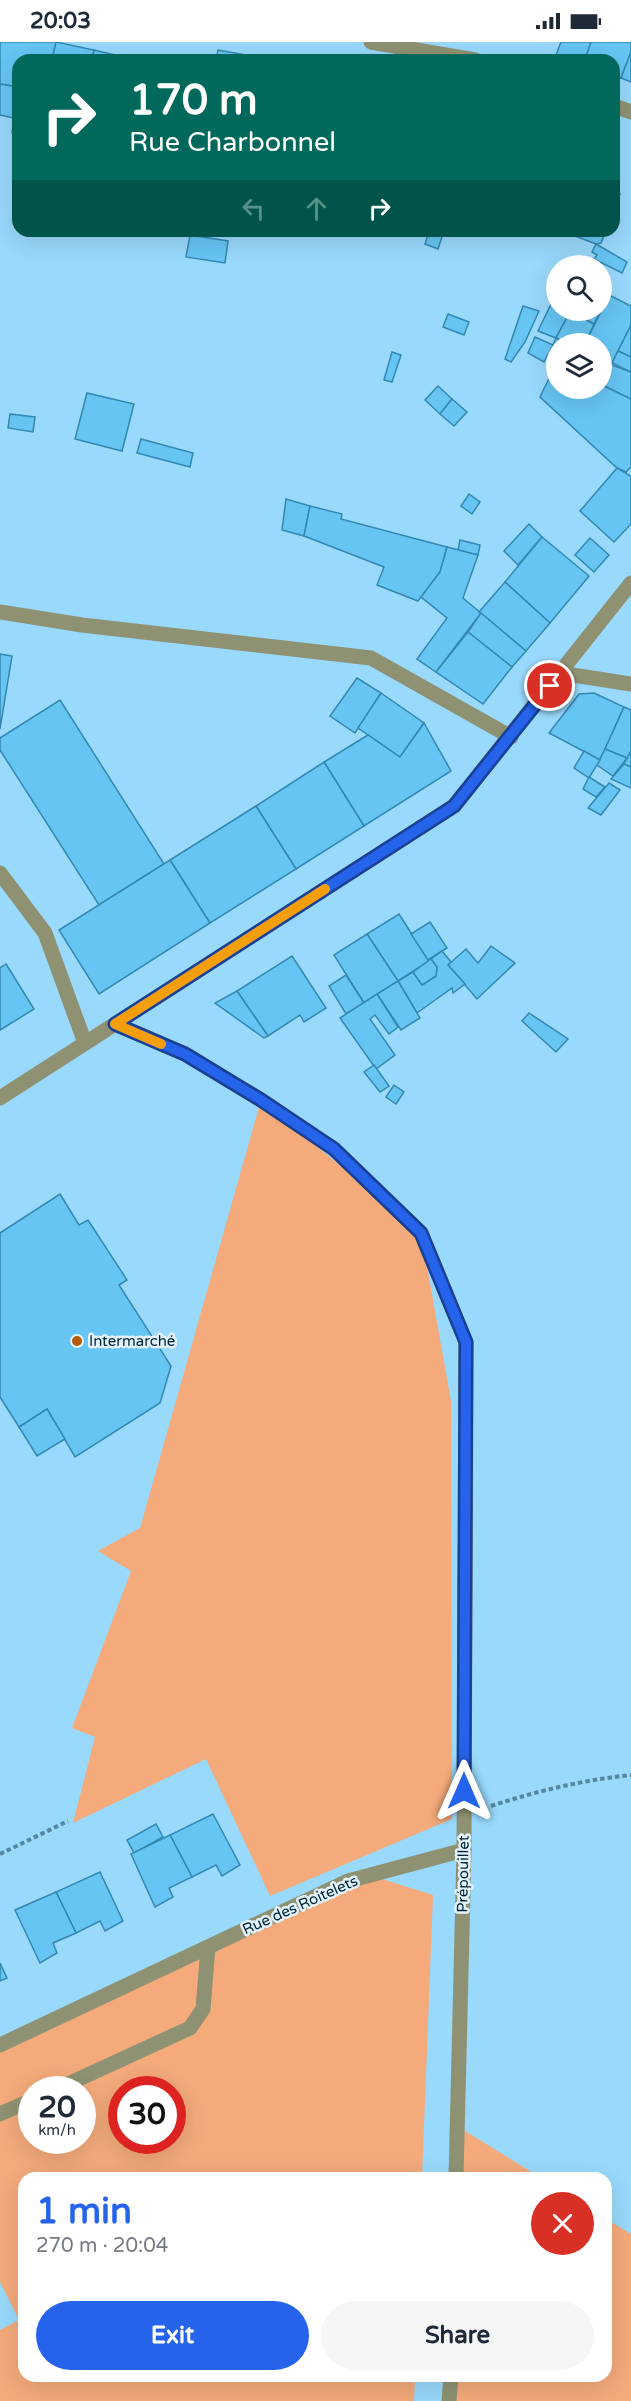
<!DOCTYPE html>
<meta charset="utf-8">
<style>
:root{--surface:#fff;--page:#f6f6f7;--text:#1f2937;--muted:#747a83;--accent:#2563eb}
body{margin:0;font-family:"Varela Round",sans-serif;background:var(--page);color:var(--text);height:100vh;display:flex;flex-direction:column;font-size:22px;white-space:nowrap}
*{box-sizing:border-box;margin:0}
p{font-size:20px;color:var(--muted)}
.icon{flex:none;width:33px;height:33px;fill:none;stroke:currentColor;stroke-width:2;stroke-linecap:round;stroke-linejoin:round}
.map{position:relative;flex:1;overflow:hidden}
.details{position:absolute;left:18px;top:2130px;width:594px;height:210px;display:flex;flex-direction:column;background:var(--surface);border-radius:18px;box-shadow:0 6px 24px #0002}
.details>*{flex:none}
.hud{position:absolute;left:12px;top:12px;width:608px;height:183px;border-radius:18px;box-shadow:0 6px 24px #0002;background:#00695c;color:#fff;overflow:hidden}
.controls{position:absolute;left:546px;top:213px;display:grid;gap:12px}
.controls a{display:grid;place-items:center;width:66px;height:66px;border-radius:50%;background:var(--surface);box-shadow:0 6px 24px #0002;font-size:30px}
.speed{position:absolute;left:18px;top:2034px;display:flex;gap:12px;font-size:30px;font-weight:700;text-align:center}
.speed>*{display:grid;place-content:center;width:78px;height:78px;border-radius:50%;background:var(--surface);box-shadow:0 6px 24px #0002;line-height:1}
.speed small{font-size:15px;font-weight:400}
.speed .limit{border:9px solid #d22;background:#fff;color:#111}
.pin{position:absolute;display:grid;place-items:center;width:51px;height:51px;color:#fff;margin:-26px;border:3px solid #fff;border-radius:50%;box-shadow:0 2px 6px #0007}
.me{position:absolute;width:66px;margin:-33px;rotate:0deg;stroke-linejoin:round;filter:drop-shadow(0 0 4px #0008)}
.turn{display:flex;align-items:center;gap:21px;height:126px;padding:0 18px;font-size:27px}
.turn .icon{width:78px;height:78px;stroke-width:2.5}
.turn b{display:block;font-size:42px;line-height:51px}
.lanes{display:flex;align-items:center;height:57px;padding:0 18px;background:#0003;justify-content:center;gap:30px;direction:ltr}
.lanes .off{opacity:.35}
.round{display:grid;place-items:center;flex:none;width:63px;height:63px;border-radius:32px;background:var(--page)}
.overview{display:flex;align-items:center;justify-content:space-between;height:102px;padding:0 18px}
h1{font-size:36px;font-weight:700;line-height:45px;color:var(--accent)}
.primary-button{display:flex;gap:12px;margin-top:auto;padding:12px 18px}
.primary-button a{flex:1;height:69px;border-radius:36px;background:var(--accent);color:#fff;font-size:24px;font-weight:700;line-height:69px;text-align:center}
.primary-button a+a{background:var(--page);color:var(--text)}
.status{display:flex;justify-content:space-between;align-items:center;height:42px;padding:0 30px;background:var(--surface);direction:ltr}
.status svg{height:16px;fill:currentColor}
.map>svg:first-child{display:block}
.green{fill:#f4aa7b;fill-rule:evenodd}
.building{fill:#67c5f4;stroke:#3388b1;stroke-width:1.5}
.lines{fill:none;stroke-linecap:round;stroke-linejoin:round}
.path{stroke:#5487a2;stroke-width:4;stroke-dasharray:4.5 3;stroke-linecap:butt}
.service{stroke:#8f9272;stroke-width:15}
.minor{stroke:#8f9272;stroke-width:15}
.tertiary{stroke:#8f9272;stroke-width:15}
.route-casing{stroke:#184099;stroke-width:15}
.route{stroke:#2563eb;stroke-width:10}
.slow{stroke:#f59e0b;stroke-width:10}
.poi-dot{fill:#b65a03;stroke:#e3f3fc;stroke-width:2}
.labels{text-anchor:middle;stroke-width:5;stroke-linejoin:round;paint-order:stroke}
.poi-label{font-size:15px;fill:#012536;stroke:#e3f3fc;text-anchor:start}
.street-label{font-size:15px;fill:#012536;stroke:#e3f3fc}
</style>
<div class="status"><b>20:03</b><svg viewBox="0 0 49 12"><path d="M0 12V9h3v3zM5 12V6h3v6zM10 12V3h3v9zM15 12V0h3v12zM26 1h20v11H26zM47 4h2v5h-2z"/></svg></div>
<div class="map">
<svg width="631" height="2359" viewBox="0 0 631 2359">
<rect width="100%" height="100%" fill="#99d9fc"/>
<g class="green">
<path d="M261,1058L421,1191L451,1359L452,1777L270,1854L206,1717L73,1781L95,1695L72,1686L131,1529L98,1509L140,1486Z"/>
<path d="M369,1833L433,1853L422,2136H24V2334H415L414,2359H0V2288L19,2278L0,2240V2003ZM32,2048H82V2098H32ZM122,2048H172V2098H122Z"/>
<path d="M457,2084L541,2136H455Z"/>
<path d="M606,2177L631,2192V2359H446L447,2334H606Z"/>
</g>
<g class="building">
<path d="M0,0H56L52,18H18V45L0,42Z"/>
<path d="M56,0L94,8L92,18H52Z"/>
<path d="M561,0H591L585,18H569L556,13Z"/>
<path d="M591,0H631V10L621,36L614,34V18H585Z"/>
<path d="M94,8L132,17V18H92Z"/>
<path d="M218,8L257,15L256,18H216Z"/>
<path d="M631,10V40L621,36Z"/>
<path d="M0,42L18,45V77L0,73Z"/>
<path d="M14,76L18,77V92L12,91Z"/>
<path d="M614,150L620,152L614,169Z"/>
<path d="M429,189H444L438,207L425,202Z"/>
<path d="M562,189H606L601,201L596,202Z"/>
<path d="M190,193L228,199L225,221L186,215Z"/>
<path d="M596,202L627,220L622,231L594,217L597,213L592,210Z"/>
<path d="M602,249L609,253L602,268Z"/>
<path d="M609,253L631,264V283L611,323L602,318V302H585Z"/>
<path d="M551,262L556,265V268L570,270L556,296L538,289Z"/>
<path d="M523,264L539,269L525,300L511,320L505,317Z"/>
<path d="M570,268H601L594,282Z"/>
<path d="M570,270L594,282L585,302H566L556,296Z"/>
<path d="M448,272L469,280L464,293L443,285Z"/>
<path d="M631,283V315L618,309Z"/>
<path d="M535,295L553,303L544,320L528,311Z"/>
<path d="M556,296L566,302H556V318L548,314Z"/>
<path d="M618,309L631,315V330L612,321Z"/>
<path d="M392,310L401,313L392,340L384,338Z"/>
<path d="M604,320L631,330V357L602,343V326Z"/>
<path d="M556,322V346H602V343L631,357V425L626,430L617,426L540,355Z"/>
<path d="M438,344L452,357L440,372L425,358Z"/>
<path d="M87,351L134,362L122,409L75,397Z"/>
<path d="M452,357L467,370L454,384L440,372Z"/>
<path d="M10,372L35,375L33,390L8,386Z"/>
<path d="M141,397L193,411L190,425L137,411Z"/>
<path d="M617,426L631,434V482L614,500L580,469Z"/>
<path d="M469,452L480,460L472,472L461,464Z"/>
<path d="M286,457L310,464L304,494L282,488Z"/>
<path d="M310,464L342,472L341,477L447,505L440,530L418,559L377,543L384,525L304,494Z"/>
<path d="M529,482L542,495L518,523L504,509Z"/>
<path d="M542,495L589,534L550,581L505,540Z"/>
<path d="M590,496L609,513L594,530L575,513Z"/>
<path d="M460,498L480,503L478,513L458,508Z"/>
<path d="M447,505L478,513L463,556L481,571L436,630L417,617L447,576L421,555L440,530Z"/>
<path d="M505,540L550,581L526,609L479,570Z"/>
<path d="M481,571L526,609L512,625L468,590Z"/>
<path d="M468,590L512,625L483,662L436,630Z"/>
<path d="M0,612L12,614L0,687Z"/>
<path d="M357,636L381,651L355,691L330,674Z"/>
<path d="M381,651L424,681L400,715L358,686Z"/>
<path d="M594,651L624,665L600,718L549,691L579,652Z"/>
<path d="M60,658L164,822L99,863L0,708V696Z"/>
<path d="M624,665L631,668V709L627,716L605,707Z"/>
<path d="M424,681L451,729L364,784L324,720L368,693L400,715Z"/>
<path d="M605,707L627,716L613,734L597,723Z"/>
<path d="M584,709L600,718L589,736L574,726Z"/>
<path d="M631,709V725L624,722Z"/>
<path d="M324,720L364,784L296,827L256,764Z"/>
<path d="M624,722L631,725V746L611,737Z"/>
<path d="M589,735L605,745L596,755L583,747Z"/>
<path d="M609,741L620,748L601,773L588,766Z"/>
<path d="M256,764L296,827L210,881L170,818Z"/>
<path d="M170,818L210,881L99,952L59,888Z"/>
<path d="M399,872L429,919L398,939L367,892Z"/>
<path d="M430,880L447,906L428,918L411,892Z"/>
<path d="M367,892L398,939L364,961L334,913Z"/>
<path d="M491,904L515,921L477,957L448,923L466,907L478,921Z"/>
<path d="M442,909L451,920L448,923L465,942L453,951L452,946L417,971L398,939L413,930L422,943L436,934L437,925L431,917Z"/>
<path d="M292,914L326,966L304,980L300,973L268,994L237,949Z"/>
<path d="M431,917L437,925L436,934L422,943L413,930Z"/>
<path d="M6,922L34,967L0,988V926Z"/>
<path d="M346,933L364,961L346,972L329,944Z"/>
<path d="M398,939L420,976L401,988L377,952Z"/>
<path d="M237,949L268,994L264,996L215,961Z"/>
<path d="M377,952L398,985L389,992L375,973L370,977L395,1013L376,1027L340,976Z"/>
<path d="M529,971L568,997L556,1010L522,979Z"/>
<path d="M374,1023L389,1044L380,1050L364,1030Z"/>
<path d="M394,1043L404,1050L396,1062L386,1055Z"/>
<path d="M60,1152L79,1183L88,1178L127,1238L119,1243L171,1324L160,1361L75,1415L47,1367L19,1385L0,1355V1191Z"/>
<path d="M47,1367L65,1397L37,1414L19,1385Z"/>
<path d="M213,1772L240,1823L222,1834L216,1823L192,1835L170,1793Z"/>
<path d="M156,1782L163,1795L134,1811L127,1798Z"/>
<path d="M170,1793L192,1835L169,1846L173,1855L155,1865L131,1812Z"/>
<path d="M100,1830L123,1879L105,1889L100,1879L76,1891L56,1850Z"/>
<path d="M56,1850L76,1891L53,1901L57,1911L40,1921L15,1868Z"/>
<path d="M0,1921L7,1936L0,1939Z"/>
</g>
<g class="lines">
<g class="path">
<path d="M491,1764C537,1749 583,1738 631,1733"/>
<path d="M0,1812L68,1779"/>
</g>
<g class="service">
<path d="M0,570L82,583L371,616L511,695"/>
<path d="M0,831L45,891L85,1001"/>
</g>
<g class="minor">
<path d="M371,0L475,18"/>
<path d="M614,64L631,70"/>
<path d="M560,631L631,642"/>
<path d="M115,982L185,1012L261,1058L334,1107L421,1191L466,1300L464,1808L456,2136"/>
<path d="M0,2003L348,1839L464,1808"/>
<path d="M55,2048L190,1986L203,1967L208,1905"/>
<path d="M0,2072L32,2058"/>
<path d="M449,2359L451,2334"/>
</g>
<path class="tertiary" d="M0,1056L454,764L631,541"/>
</g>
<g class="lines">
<defs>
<path id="route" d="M464,1749L466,1300L421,1191L334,1107L261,1058L185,1012L115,982L454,764L550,644"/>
</defs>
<use href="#route" class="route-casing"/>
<use href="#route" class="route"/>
<path class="slow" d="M161,1002L115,982L325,847"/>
</g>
<circle class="poi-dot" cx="77" cy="1299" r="6"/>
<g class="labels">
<g class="poi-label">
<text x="89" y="1304">Intermarché</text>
</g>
<g class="street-label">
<text transform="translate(463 1832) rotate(-89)" y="5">Prépouillet</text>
<text transform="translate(300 1863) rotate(-24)" y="5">Rue des Roitelets</text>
</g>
</g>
</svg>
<div class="controls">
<a><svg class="icon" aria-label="search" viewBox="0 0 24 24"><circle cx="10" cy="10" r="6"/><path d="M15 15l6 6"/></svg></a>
<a><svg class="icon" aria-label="layers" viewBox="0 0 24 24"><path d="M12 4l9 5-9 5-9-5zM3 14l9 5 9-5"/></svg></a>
</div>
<div class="speed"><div>20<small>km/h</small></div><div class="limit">30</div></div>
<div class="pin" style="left:550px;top:644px;background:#d93025"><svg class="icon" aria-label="arrive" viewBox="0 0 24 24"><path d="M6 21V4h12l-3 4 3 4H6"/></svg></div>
<svg class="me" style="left:464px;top:1749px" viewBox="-20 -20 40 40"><path d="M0-17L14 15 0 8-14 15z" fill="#2563eb" stroke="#fff" stroke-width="4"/></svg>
<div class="hud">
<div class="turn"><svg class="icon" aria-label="right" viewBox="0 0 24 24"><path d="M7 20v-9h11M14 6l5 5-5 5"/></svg><div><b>170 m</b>Rue Charbonnel</div></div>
<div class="lanes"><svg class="icon off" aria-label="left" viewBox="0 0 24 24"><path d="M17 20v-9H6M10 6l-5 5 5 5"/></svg><svg class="icon off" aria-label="ahead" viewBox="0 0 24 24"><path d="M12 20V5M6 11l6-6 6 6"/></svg><svg class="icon" aria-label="right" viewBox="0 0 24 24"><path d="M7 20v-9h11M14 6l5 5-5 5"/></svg></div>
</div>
<section class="details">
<div class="overview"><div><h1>1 min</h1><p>270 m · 20:04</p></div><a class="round" style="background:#d93025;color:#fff"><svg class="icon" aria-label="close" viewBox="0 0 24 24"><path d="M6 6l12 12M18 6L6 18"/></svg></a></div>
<div class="primary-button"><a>Exit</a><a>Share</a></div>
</section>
</div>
